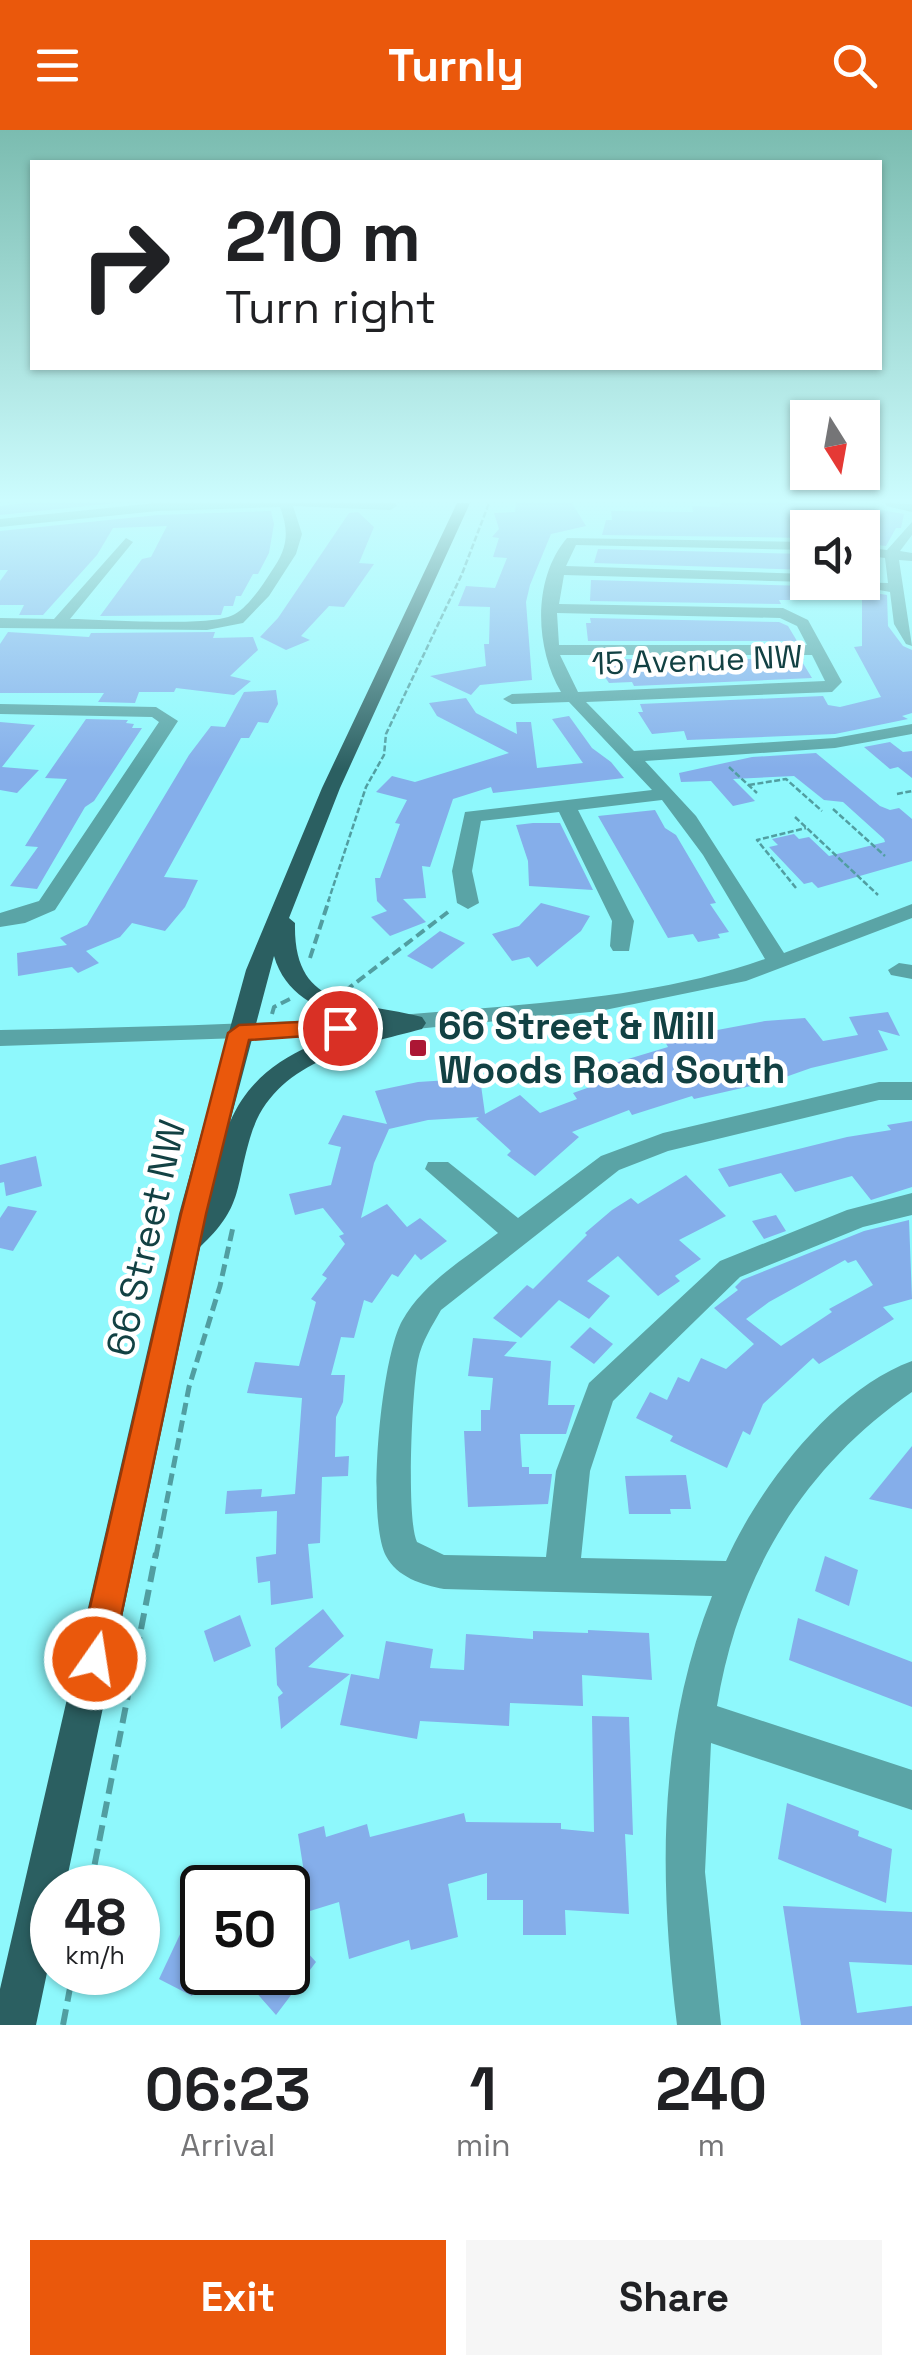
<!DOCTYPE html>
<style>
:root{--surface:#fff;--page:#f6f6f6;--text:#202124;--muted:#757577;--accent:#ea580c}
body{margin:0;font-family:"Space Grotesk",sans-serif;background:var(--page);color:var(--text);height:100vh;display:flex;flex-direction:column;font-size:38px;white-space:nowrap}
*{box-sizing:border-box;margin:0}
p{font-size:32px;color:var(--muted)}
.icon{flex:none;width:55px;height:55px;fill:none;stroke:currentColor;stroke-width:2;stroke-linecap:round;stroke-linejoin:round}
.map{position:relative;height:1895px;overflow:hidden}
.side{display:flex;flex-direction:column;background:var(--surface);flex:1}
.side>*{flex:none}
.guide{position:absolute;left:30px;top:30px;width:852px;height:210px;border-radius:0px;box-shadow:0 2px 8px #0004;background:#fff;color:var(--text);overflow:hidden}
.needle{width:65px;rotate:169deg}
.controls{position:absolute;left:790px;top:270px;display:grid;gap:20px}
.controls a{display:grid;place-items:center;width:90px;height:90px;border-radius:0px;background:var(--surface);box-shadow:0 2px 8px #0004;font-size:50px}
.speed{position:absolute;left:30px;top:1735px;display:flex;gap:20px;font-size:50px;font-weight:700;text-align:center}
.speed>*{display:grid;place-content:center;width:130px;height:130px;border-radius:50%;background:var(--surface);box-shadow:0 2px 8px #0004;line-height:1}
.speed small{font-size:25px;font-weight:400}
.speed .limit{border:5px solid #111;border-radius:15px;background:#fff;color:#111}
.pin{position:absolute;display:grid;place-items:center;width:85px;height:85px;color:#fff;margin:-42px;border:5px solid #fff;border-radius:50%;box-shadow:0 2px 10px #0007}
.me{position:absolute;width:110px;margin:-55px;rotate:13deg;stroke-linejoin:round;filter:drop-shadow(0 0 8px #0008)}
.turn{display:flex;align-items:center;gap:35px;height:210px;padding:0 30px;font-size:45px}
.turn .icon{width:130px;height:130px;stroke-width:2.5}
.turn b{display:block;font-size:70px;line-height:85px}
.eta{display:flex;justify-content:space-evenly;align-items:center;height:170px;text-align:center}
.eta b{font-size:60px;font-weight:600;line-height:70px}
.action{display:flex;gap:20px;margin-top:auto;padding:20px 30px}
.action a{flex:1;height:115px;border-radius:0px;background:var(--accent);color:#fff;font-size:40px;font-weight:600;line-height:115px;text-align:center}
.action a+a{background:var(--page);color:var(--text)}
header{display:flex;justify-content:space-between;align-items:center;height:130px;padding:0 30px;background:var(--accent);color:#fff;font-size:45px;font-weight:600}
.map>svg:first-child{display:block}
.building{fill:#85aeea;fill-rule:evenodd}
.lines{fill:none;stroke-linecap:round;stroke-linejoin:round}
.path-far3{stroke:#519ea1;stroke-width:2.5;stroke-dasharray:6 2.5;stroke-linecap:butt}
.path-far2{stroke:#519ea1;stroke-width:4;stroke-dasharray:10 5;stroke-linecap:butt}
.path-far1{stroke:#519ea1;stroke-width:5;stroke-dasharray:12 6;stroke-linecap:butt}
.path{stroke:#519ea1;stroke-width:6;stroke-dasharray:16 8;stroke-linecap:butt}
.minor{fill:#5aa4a6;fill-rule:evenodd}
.major{fill:#2b5f61;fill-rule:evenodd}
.route{fill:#ea580c;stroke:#983908;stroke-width:2.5}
.poi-dot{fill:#ac1634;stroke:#fff;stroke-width:4}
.labels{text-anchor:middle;stroke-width:9;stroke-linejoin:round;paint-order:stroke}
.far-street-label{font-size:32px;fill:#124143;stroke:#fff}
.poi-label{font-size:38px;font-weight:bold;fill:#124143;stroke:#fff;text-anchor:start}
.street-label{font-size:38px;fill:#124143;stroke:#fff}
</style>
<header><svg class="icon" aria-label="menu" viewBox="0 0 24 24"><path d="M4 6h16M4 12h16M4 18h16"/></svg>Turnly<svg class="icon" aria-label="search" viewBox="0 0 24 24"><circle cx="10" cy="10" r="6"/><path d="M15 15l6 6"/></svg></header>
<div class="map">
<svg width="912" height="1895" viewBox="0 0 912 1895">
<rect width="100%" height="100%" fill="#8ef8fc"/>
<g class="building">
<path d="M25,373H116L0,385V376Z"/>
<path d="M516,373H572L586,396L551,404L530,455L526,472L532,550L480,555L471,565L430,546L486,536L484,514H489L490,477L458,476L466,456L495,458L507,428L493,427L499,408L492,407L499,399L494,383L515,382Z"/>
<path d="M722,373H840L904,384L901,398H896L886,416L862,413V393L830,388L831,398H808V408L602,405L606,390H612L611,381L693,382L692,376L719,377Z"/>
<path d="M271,381L274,394L269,423L258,444H253L241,466H236L233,476H224L221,485L100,486L142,429L151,427L167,396L113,398L97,425L43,485H19L24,475H0V451L8,440H0V401L158,385Z"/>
<path d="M358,382L374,397L359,433L374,434L344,477L329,476L301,506L310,510L286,520L260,507L278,488L349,383Z"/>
<path d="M598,419L808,424V440L594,433Z"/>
<path d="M591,450L808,456V470H779L781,474L590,471Z"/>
<path d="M862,461L887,465L888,496L903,516L912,520V583L902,586L908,589L835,604L687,610L684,601L652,604L638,582H643L640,574L823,566L828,575L840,577L881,567L854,517L862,516Z"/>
<path d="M590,488L779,492L788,496L797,511H588L586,493H591Z"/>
<path d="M8,502L89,507L91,503L215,502L213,508L253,507L258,520L230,546L251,551L234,565L176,558L174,562H139L135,573L98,572L104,563H0V514Z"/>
<path d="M593,529H805L801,530L812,548L634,556L632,552L609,553Z"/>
<path d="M276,560L278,574L268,593L258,592L249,608H241L164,747L198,750L185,777L165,801L132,793L120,807L86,821L99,833L78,843L72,837L18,846L17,823L67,815L60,808L87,795L189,625L211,596L225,597L244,562Z"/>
<path d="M466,568L476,583L517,604L516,592H531L537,638L583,633L552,589L569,586L592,618L611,632L624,648L493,663L491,657L453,669L430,737L422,736L426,768L403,769L426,792L390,806L371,787L387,781L377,771L375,748H380L400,694L395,693L407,670L376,662L392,646L415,652L509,623L437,586L429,573Z"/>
<path d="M86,589L128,590L126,593L134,594L132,598H142L94,671L85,677L37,759L10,756L38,717L25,716L67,649L45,648Z"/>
<path d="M0,592L35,595L2,637L39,640L17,663L0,660Z"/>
<path d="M890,612L903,622L912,621V648L898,637L890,639L864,617Z"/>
<path d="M816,623L880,676L890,680L899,678L912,689V731L818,758L812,752L804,754L769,717L778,715L772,709L794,704L799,709L809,707L829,726L885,712L884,709L843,672L824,670L794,646L733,649L755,671L733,676L711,651L681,652L679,643L752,627Z"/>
<path d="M655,680L665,698L676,705L716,773L710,774L729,802L718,804L720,808L698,812L693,804L668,808L598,686Z"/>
<path d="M533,693H560L593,760L529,756L528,731L516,695Z"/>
<path d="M541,773L590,786L581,801L537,837L529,827L512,831L492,804L519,796Z"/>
<path d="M440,801L465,813L432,839L407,826Z"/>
<path d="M888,882L900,906L878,900L888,920L811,938L777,950L694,969L692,966L632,985L629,980L572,1002L579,1007L535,1046L507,1025L511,1021L476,989L479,987L428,990L389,999L374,1033L361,1088L387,1074L407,1097L420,1088L447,1111L421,1130L415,1124L398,1147L392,1144L372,1173L364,1170L354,1208L341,1207L331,1245H345L343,1272L336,1287L335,1327L349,1326L348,1346L322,1347L320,1413L308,1414L313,1468L271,1475L270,1451L258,1453L256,1427L276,1424L277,1381L225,1384L227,1361L262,1359L261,1367L295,1364L302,1268L247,1263L255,1232L299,1236L316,1172L311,1169L327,1148L322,1145L345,1114L339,1106L344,1104L323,1078L295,1085L289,1064L331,1055L341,1017L328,1014L343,985L387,994L375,961L418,952L480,948L485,984L520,965L540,983L577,969L573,963L607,951L598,938L668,917L664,910L765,891L805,888L823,911L858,905L849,887Z"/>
<path d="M912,991V1057L871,1070L852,1046L795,1062L781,1043L729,1057L718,1039L847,1007L891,1000L887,995Z"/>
<path d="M36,1026L42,1056L6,1066L4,1052L0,1053V1035Z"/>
<path d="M686,1045L726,1086L679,1110L701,1129L675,1146L680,1151L658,1166L618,1126L587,1151L610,1166L589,1189L559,1170L521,1208L493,1188L527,1155L533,1159L587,1105L585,1103L612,1080L631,1068L638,1074Z"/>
<path d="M8,1076L37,1081L13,1121L0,1118V1088Z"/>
<path d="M776,1085L786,1101L764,1109L752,1091Z"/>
<path d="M909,1090L912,1169L883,1177L894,1189L819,1234L813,1228L763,1274L750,1305L743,1301L727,1338L670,1311L673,1306L636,1288L650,1262L667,1270L678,1247L689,1252L701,1228L726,1239L754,1214L714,1178L738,1160L735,1157L742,1150L864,1101ZM845,1130L848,1133L856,1130L873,1155L829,1179L832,1182L781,1216L746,1189L769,1172Z"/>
<path d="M590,1197L613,1214L594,1234L570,1217Z"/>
<path d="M473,1208L517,1212L504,1226L551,1231L548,1275H575L566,1304H520L522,1337H529V1344H552L548,1374L468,1377L464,1301H481V1280H490L493,1248L468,1246Z"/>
<path d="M912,1316V1379L869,1369Z"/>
<path d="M686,1345L691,1379H670L671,1384H629L625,1346Z"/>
<path d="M825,1426L858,1440L849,1476L815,1461Z"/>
<path d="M323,1479L344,1506L308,1537L350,1544L281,1599L278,1567L283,1563L277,1555L275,1518Z"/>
<path d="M240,1485L251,1516L214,1532L204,1501Z"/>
<path d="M798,1488L912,1532V1577L789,1530Z"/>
<path d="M588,1500L649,1503L652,1550L582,1545L583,1576L510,1573L509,1596L420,1591L417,1609L340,1595L351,1544L379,1549L386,1511L433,1519L430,1538L464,1540L466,1504L533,1509V1501L588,1503Z"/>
<path d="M592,1586L629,1587L633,1705L625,1704L629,1784L565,1780L566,1805H523V1770H487V1743L448,1754L458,1807L411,1820L409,1810L349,1829L339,1772L310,1781L298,1704L324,1696L326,1707L367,1694L370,1707L464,1683L466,1692L561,1693V1699L594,1702Z"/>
<path d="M787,1673L859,1701L858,1706L892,1719L886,1773L778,1729Z"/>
<path d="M783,1776L912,1782V1835L849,1832L857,1883L912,1876V1895H801Z"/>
<path d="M183,1798L202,1809V1843L192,1866L159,1849Z"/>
<path d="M288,1801L316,1832L276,1885L238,1842H288Z"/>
</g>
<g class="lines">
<g class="path-far3">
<path d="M729,637L757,663"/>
<path d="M749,655L786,649L822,681"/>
<path d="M897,664L912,661"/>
<path d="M833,679L885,726"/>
<path d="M795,687L878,765"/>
<path d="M796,758L757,710L806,698"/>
<path d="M328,772L366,657L384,625L386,604L462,444L489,373"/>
</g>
<g class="path-far2">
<path d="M310,828L329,770"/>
<path d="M345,861L448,782"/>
<path d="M272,884L274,877L290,869"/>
</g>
<path class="path-far1" d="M156,1426L189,1257L220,1156L233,1097"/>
<g class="path">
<path d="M90,1758L156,1423"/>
<path d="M63,1895L73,1842"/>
</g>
<g class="minor">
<path d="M156,373H395L397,376L390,380L293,376L302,404L296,424L269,466L243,493L207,500L0,498V488L54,489L126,408L133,412L70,489C101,489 214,498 235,484C249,476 262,456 271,442C287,419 290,404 280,377L158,381L0,397V389Z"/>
<path d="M885,373L912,374V382L886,376Z"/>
<path d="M912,392V405L900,421L912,423V431L899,430L912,516L906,514L894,494L890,462L837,452L888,453L885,428L862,425V417L887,420Z"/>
<path d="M567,408L808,412V420L576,415L566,436L808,444V452L564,445L559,474L783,478L808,490L842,552L832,562L586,572L634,621L835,608L912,594V604L835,618L645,631L696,686L784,823L912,774V788L746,851L600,881L365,904L0,916V900C158,897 315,893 473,879C571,871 672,862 765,829L703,725L662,670L578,680L634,791L629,821H613L610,816L612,791L559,682L481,691L472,741L479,773L468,779L457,773L452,741L465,682L652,660L569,572L512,574L503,569L512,564L561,562C535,518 532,449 567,408ZM557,483L780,488L797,496L807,515H559ZM560,525H812L825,551L578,562Z"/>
<path d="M0,574L156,577L178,591L55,780L25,793L0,797V783L39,771L159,592L152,587L0,584Z"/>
<path d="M899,833L912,835V849L891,845L888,840Z"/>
<path d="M879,952H912V970H879L668,1021L619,1040L441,1180C432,1196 422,1211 418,1230C412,1259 406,1389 417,1412L444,1425L546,1427L556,1341L589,1253L720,1131L847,1080L912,1063V1085L863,1097L740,1147L613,1271L590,1341L581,1428L726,1431C759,1357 833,1260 912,1231V1262C803,1337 738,1445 717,1576L912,1640V1680L711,1613L705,1742L721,1895H677C659,1748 657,1605 712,1466L444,1459C422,1455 397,1447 386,1426C366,1388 381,1229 402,1191C424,1152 463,1130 498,1103L425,1039L428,1032H448L518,1088L601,1026L663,1003Z"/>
</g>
<path class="major" d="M457,373H470L340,658L289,788L295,793C293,882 358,870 422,887L426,893L422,899C355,917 272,931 250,1008C235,1059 243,1077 200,1117L65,1758H52V1819L36,1895H0V1859L179,1084L246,840L322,658ZM274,826C288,874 334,885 378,894C317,910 257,929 230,992Z"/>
</g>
<linearGradient id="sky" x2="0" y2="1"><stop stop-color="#7bbcb0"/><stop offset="0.58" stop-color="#ccfcfe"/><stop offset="1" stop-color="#ccfcfe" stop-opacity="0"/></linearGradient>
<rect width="912" height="639" fill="url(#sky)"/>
<path class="route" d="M340,890L351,898L348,903L249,910L206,1084L112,1529L107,1541L95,1546L83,1541L78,1529L181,1084L228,903L239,895Z"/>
<rect class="poi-dot" x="408" y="908" width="20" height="20" rx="5"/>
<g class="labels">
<g class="far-street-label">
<text transform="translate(697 530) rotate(-2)" y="11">15 Avenue NW</text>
</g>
<g class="poi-label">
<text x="438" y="909">66 Street &amp; Mill<tspan x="438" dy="44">Woods Road South</tspan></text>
</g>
<g class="street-label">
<text transform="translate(146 1108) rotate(-77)" y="13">66 Street NW</text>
</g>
</g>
</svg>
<div class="controls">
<a><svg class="needle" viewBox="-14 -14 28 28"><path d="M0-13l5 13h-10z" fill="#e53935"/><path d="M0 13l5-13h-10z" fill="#757577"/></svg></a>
<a><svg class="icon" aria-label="sound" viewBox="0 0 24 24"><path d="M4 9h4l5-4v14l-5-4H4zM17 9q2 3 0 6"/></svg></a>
</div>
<div class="speed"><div>48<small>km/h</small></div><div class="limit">50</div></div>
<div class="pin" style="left:340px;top:898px;background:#d93025"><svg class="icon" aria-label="arrive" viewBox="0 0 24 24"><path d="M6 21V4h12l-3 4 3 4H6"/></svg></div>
<svg class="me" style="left:95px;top:1529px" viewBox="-20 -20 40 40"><circle r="17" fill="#ea580c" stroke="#fff" stroke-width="3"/><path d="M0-11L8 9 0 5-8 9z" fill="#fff"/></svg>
<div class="guide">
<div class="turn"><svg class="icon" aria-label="right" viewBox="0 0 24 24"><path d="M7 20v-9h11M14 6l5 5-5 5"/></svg><div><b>210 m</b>Turn right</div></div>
</div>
</div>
<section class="side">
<div class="eta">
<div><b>06:23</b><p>Arrival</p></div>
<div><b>1</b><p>min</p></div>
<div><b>240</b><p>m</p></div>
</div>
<div class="action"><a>Exit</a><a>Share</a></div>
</section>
